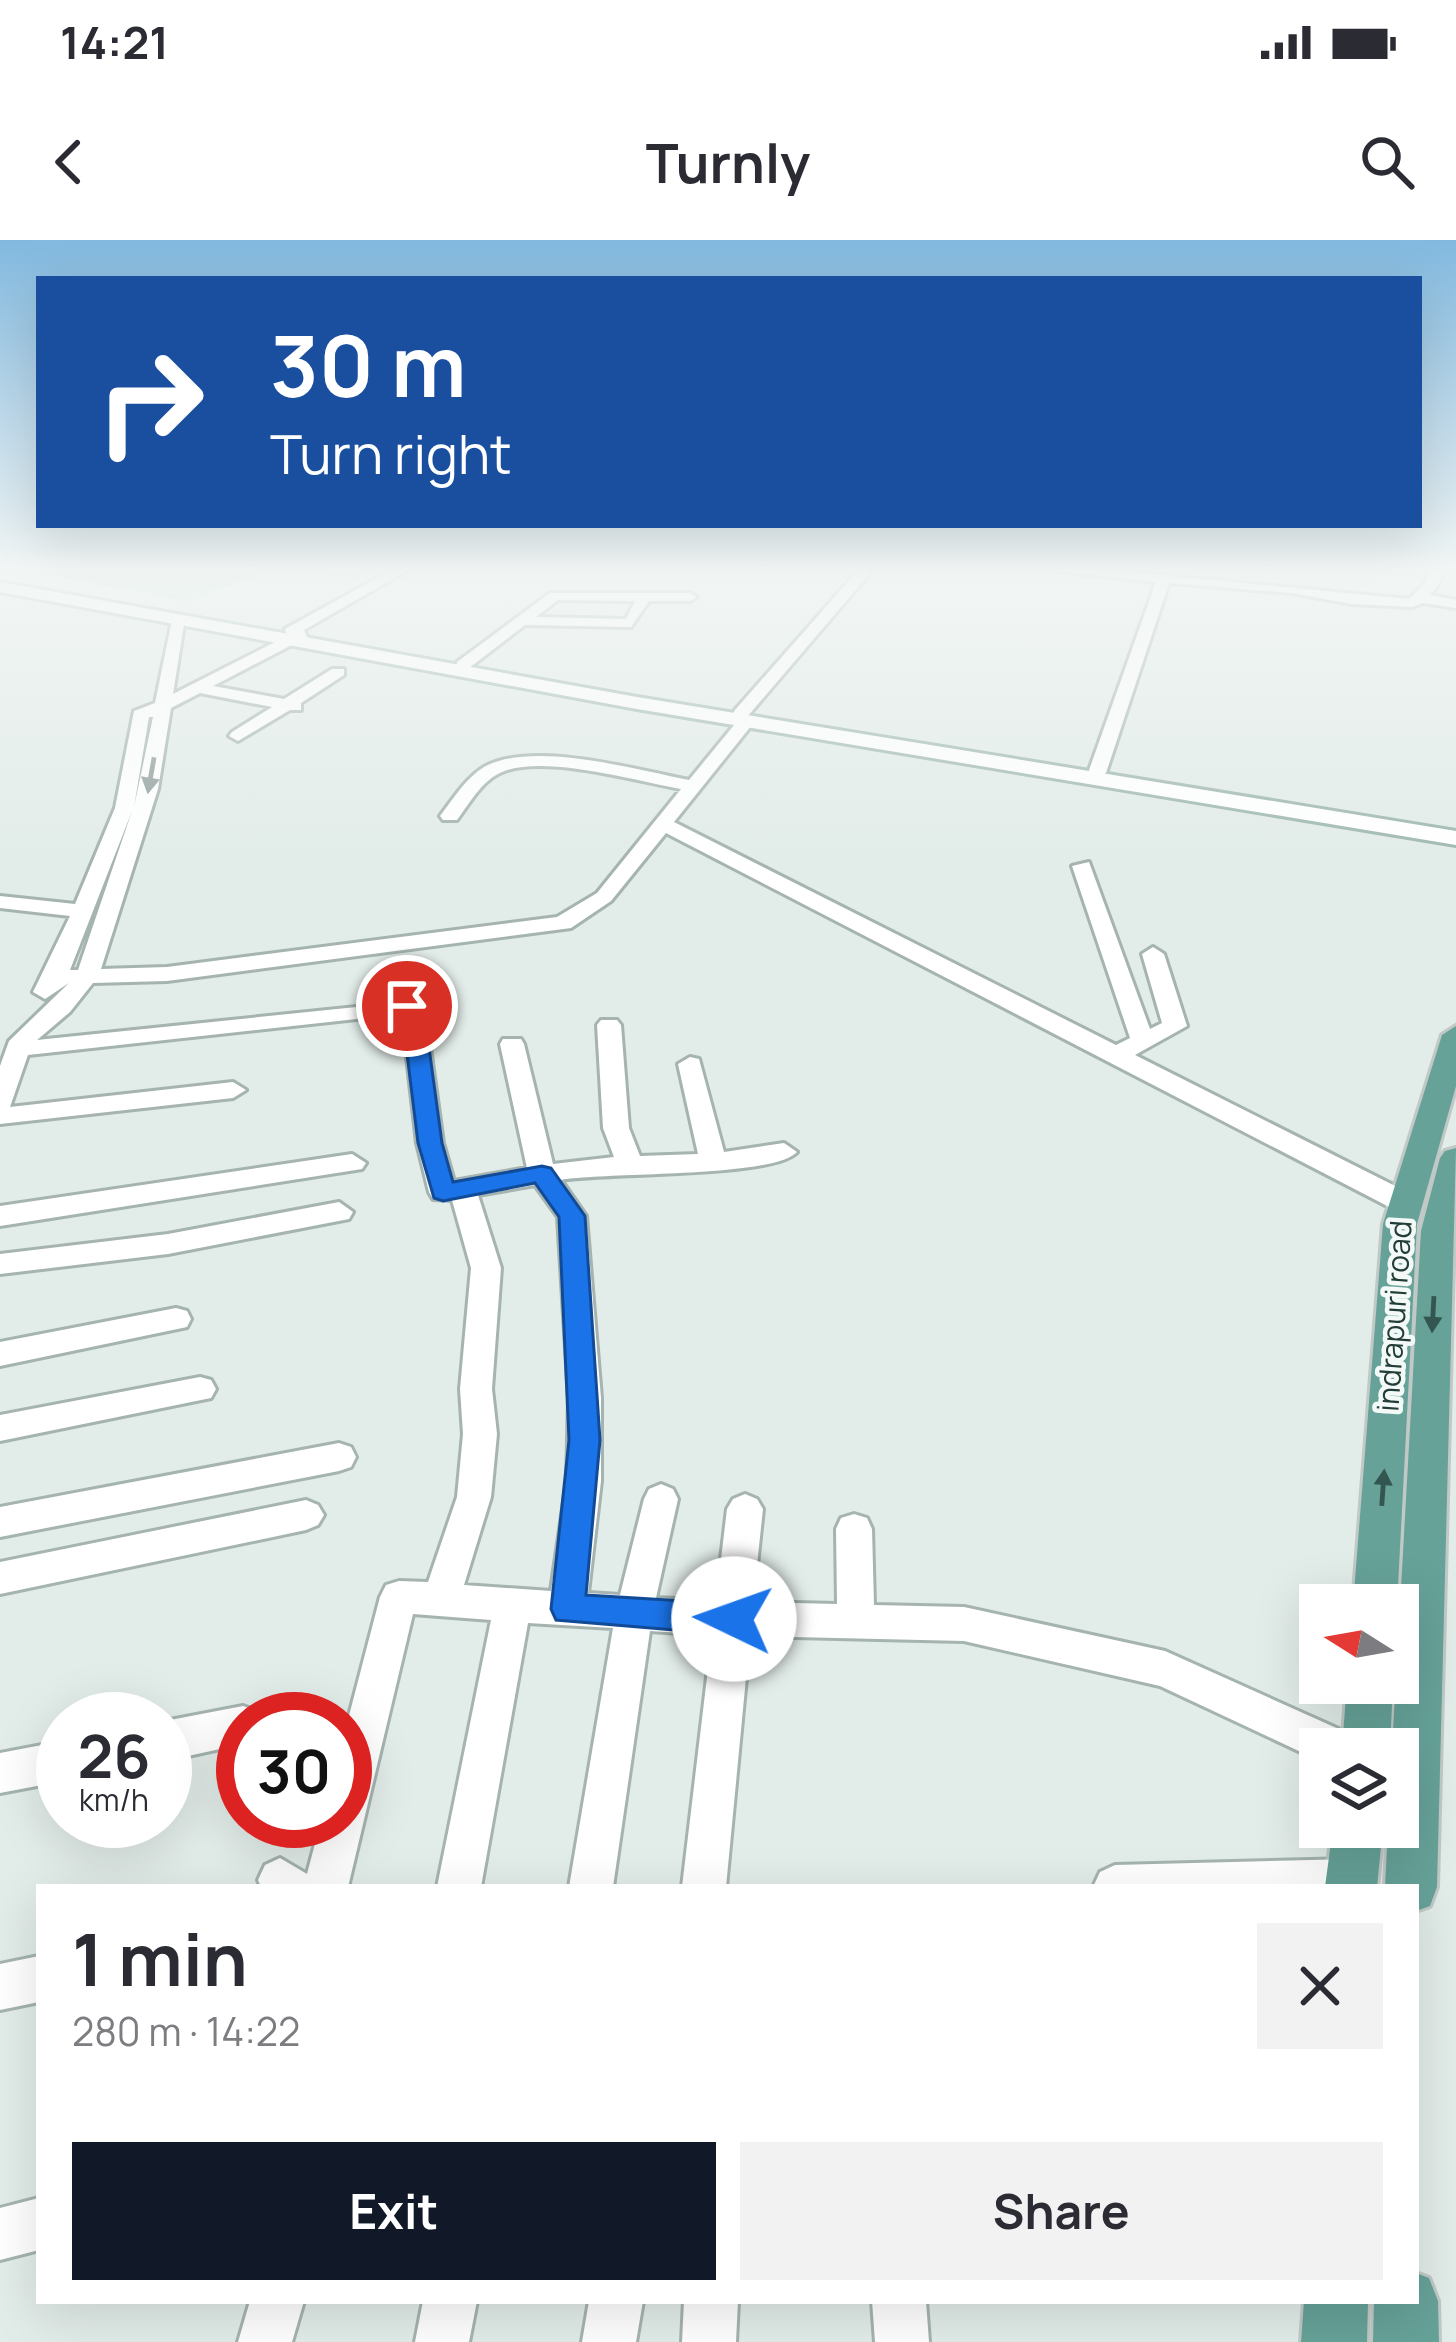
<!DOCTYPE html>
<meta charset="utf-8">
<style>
:root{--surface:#fff;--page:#f2f2f3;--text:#2b2b33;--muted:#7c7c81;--accent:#111827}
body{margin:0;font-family:Manrope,sans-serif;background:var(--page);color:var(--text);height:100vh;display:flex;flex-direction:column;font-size:45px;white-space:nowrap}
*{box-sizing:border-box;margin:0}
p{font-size:39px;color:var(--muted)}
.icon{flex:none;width:66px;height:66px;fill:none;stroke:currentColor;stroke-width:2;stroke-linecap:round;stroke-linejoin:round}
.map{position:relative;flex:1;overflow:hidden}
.drawer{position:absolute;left:36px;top:1644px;width:1383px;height:420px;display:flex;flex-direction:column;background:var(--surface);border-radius:0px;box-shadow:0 12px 48px #0002}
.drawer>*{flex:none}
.guide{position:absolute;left:36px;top:36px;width:1386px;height:252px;border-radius:0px;box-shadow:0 12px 48px #0002;background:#1a4fa0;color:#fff;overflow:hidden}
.needle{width:78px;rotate:281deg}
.tools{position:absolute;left:1299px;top:1344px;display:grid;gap:24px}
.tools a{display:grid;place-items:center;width:120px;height:120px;border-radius:0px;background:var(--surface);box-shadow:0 12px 48px #0002;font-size:60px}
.speed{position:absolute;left:36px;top:1452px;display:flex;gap:24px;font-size:60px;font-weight:700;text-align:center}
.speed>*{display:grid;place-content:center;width:156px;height:156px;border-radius:50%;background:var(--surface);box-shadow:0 12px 48px #0002;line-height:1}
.speed small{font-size:30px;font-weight:400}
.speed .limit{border:18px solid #d22;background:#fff;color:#111}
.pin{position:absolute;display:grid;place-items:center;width:102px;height:102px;color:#fff;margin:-51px;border:6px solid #fff;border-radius:50%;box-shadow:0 3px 12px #0007}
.me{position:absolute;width:132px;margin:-66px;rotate:273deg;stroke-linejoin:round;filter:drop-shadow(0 0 9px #0008)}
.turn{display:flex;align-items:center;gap:42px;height:252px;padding:0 36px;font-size:54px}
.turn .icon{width:156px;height:156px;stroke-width:2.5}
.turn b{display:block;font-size:84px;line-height:102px}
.round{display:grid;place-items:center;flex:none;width:126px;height:126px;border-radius:0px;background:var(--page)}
.overview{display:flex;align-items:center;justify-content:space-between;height:204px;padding:0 36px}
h1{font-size:72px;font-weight:700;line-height:90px}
.action{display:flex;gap:24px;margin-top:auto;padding:24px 36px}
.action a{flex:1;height:138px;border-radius:0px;background:var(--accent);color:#fff;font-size:48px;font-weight:700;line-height:138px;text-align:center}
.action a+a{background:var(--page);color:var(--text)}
.status{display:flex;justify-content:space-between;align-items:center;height:84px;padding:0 60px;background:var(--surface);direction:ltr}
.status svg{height:33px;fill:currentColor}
header{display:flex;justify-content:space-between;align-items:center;height:156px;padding:0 36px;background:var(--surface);font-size:54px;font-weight:700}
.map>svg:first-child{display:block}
.green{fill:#badec7}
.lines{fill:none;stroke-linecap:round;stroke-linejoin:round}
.street-casing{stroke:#a5b4b0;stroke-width:6}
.secondary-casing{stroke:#a0b8b2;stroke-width:6}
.primary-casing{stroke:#c1c9c7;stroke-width:6}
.street{fill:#fff;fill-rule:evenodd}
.secondary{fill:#fff;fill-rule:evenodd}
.primary{fill:#66a298;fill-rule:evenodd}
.oneway{fill:#909e9c}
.oneway2{fill:#335650}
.route{fill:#1a73e8;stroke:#114b97;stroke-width:3}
.labels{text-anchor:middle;stroke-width:9;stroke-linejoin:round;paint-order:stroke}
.street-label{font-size:30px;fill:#223d38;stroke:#f2f9f6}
</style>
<div class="status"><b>14:21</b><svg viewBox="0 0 49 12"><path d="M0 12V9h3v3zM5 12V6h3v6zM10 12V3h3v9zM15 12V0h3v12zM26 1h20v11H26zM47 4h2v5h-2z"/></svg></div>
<header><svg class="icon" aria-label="back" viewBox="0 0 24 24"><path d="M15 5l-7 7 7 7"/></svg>Turnly<svg class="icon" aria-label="search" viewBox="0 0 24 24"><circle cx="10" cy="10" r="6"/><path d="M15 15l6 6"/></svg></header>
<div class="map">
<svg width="1456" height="2102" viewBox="0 0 1456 2102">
<rect width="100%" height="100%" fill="#e2ece8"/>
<path class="green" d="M46,326H382L356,337L271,330L187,361L37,332Z"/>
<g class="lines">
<defs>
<g id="street">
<path d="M399,326H415L304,390L307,397L213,446L284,459L332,429H344V435L301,463V470H290L238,501L229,496L232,492L272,467L200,453L171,468L158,549L101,729L167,727L557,677L597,653L681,549C637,541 543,514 502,532C482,540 469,564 457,580H443L440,576C453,559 466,538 484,527C532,500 637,530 689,540L739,479L733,474L735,470L862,326H876L747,477L753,482L751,486L674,582L1116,805L1130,798L1072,626L1089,622L1150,789L1162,783L1142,714L1153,707L1164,714L1187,786L1135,815L1415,956L1419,963L1415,970H1395L666,593L611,661L571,688L167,741L93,743L70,772L37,800L415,761L425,771L443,903L454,941L527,928L500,804L503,799H521L524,804L553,924L614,917L603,888L597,785L601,780H617L621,785L629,888L640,916L698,914L678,824L690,817L699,819L724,912L784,903L797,912C773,938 606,932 561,940L586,976L601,1158V1241L588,1353L620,1355L644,1259L649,1249L661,1244L673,1249L678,1259L656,1358L716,1361L727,1269L733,1259L745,1254L757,1259L763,1269L753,1362L837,1364L836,1289L841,1278L854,1274L867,1278L872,1289L874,1365L964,1367L1165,1411L1352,1495L1358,1509H1320V1521L1160,1446L964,1401L750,1396L726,1647H682L712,1395L650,1391L613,1647H569L613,1388L528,1383L481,1647H437L491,1380L413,1374L348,1647H261L258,1640L265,1625L280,1618L307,1634L321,1581H345V1491L380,1357L386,1345L399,1341L428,1342L457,1257L463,1194L460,1149L471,1028L452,960L433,959L429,952L417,903L402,774L28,815L10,867L233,842L246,850L233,858L0,884V826L9,801L69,743L45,759L33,752L70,676L0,668V656L75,664L115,568L134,471L155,463L173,375L185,378L173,454L287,396L285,389ZM149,477H153L134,567ZM132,571L78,730H70ZM535,945L558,977L569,1158L567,1241L551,1351L464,1345L491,1257L497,1194L492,1149L501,1028L478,955Z"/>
<path d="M1014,326H1066L1409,359L1426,342L1429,326H1443L1440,342L1430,355L1456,360V368L1423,363L1412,367L1352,364L1292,353L1169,343L1106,533L1097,538L1088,533L1156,342Z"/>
<path d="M550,353H690L697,357L690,361H649L631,387L525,385L469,428H457V422ZM558,360L635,361L626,379L536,377Z"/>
<path d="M352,914L366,923L362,929L0,986V966Z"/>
<path d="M339,962L353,972L349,979L168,1014L0,1034V1014L168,994Z"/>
<path d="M176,1068L187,1071L191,1079L187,1087L0,1126V1102Z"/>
<path d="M200,1137L211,1140L216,1149L211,1158L0,1201V1175Z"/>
<path d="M339,1203L351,1207L356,1217L351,1227L339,1231L0,1297V1267Z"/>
<path d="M306,1260L318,1265L324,1275L318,1285L306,1290L0,1354V1322Z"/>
<path d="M243,1466L257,1471L260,1479H243V1504L165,1521V1481Z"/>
<path d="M63,1501V1541L0,1553V1513Z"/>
<path d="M1352,1619L1367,1626L1371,1647H1093L1100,1632L1115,1625Z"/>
<path d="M39,1716V1762L0,1770V1724Z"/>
<path d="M39,1958V2010L0,2020V1968Z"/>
<path d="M250,2061H304L292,2102H238Z"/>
<path d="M423,2061H477L469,2102H415Z"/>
<path d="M589,2061H643L636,2102H582Z"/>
<path d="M684,2061H738L736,2102H682Z"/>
<path d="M872,2061H926L929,2102H875Z"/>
</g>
<path id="secondary" d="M0,342L637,457L1456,591V605L637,469L0,352Z"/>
<g id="primary">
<path d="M1456,786V846L1417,984L1397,1365H1353L1383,984L1442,795Z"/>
<path d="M1456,908L1437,1647L1430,1666L1416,1671V1647H1385L1388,1587H1398V1509H1392L1421,991L1440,918L1445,911Z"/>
<path d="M1347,1443H1393L1390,1509H1342Z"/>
<path d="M1333,1587H1383L1377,1647H1325Z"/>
<path d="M1416,2033L1429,2038L1438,2061L1439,2102H1373L1374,2061H1416Z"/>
<path d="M1304,2061H1368L1367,2102H1301Z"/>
</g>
</defs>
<use href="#street" class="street-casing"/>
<use href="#secondary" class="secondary-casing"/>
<use href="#primary" class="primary-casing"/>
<use href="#street" class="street"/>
<use href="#secondary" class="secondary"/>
<use href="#primary" class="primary"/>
</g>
<defs><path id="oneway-solid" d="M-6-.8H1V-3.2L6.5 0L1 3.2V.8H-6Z" transform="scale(3)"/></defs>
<use class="oneway" href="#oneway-solid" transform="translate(151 535) rotate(100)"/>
<g class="oneway2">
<use href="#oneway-solid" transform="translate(1433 1074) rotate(93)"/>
<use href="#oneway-solid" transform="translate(1383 1248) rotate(-86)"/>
</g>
<linearGradient id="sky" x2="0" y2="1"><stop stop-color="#82b9df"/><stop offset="0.53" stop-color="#f2f6f5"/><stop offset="1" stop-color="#f2f6f5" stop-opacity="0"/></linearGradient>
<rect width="1456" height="620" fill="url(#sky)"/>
<path class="route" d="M407,760L424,771L442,903L453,942L542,926L551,928L585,976L600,1200L586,1355L734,1364L746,1369L751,1379L746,1390L734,1395L556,1380L551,1369L569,1200L559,977L535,943L443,961L434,958L418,903L402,773L396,766Z"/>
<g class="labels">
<g class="street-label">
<text transform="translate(1395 1076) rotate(-86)" y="10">indrapuri road</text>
</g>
</g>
</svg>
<div class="tools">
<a><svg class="needle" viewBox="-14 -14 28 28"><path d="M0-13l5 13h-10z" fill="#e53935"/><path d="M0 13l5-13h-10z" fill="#7c7c81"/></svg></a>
<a><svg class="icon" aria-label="layers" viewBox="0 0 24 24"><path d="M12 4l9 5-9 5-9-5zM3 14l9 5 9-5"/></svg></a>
</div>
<div class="speed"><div>26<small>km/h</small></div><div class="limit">30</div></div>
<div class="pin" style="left:407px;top:766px;background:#d93025"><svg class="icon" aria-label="arrive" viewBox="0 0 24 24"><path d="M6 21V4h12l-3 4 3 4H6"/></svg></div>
<svg class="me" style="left:734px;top:1379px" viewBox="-20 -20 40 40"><circle r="19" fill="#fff"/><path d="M0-13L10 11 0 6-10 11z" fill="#1a73e8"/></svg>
<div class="guide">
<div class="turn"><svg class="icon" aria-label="right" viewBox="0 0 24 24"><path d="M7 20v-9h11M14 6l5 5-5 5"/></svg><div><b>30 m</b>Turn right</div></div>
</div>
<section class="drawer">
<div class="overview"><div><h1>1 min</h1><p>280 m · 14:22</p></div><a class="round"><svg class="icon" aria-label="close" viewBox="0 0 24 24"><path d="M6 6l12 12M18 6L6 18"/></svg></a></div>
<div class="action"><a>Exit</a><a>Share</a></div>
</section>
</div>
